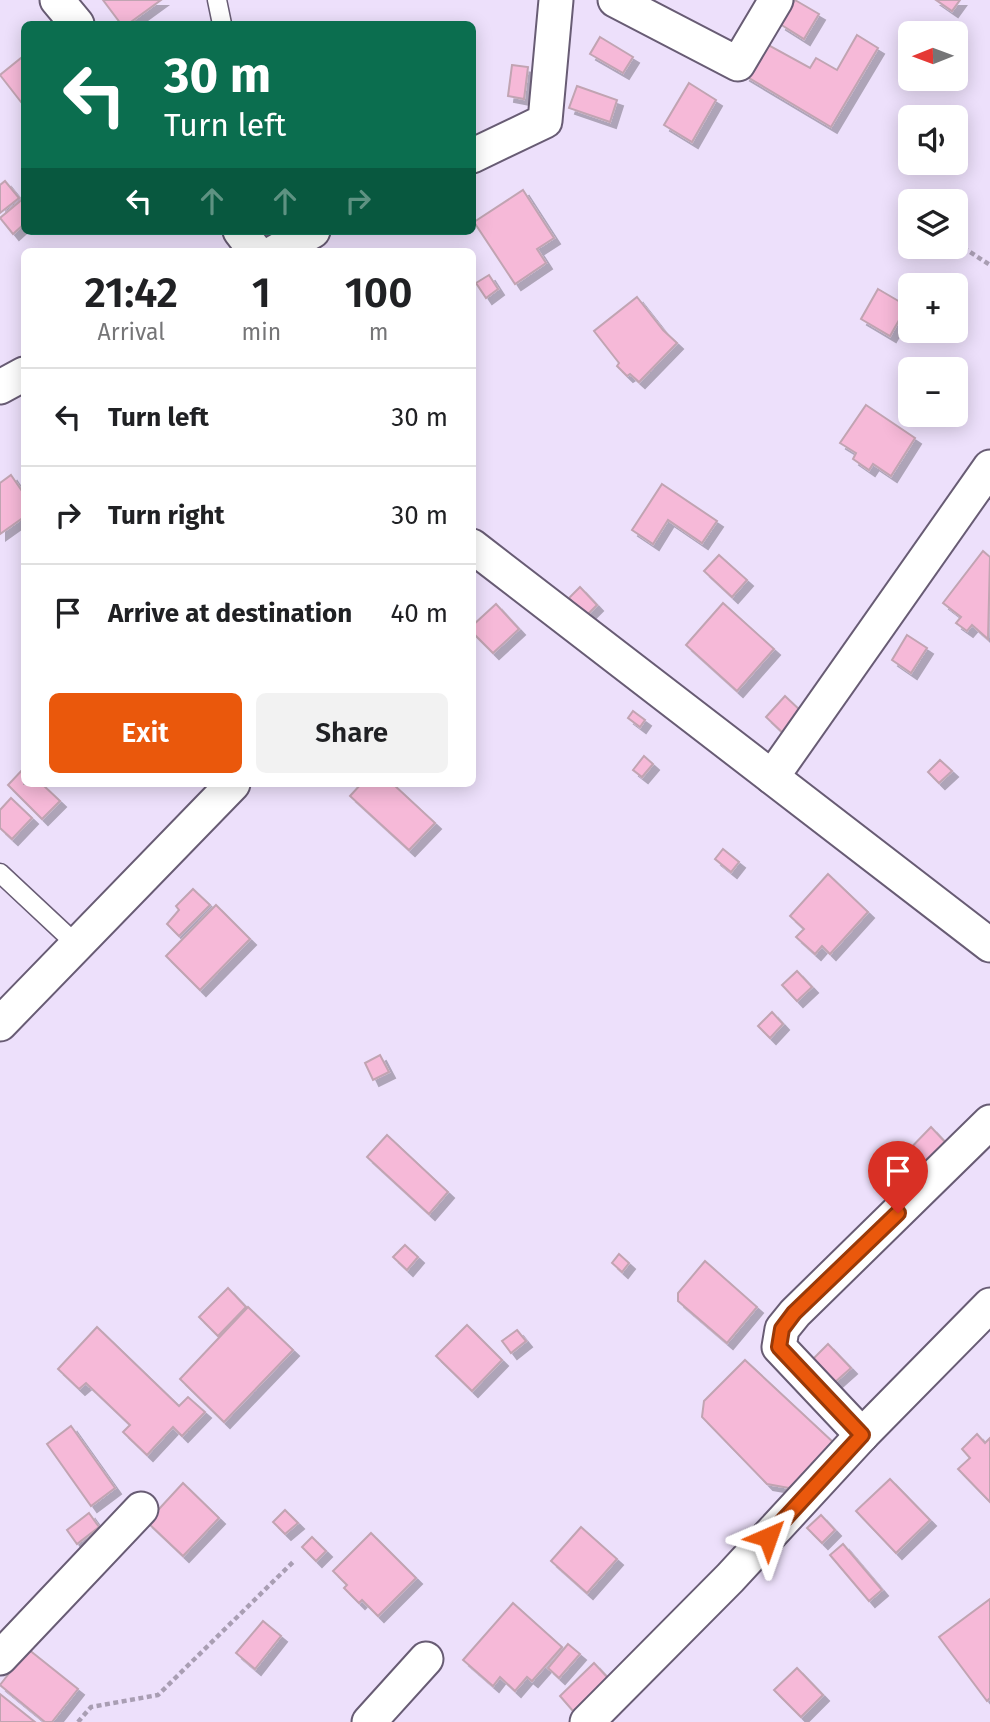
<!DOCTYPE html>
<meta charset="utf-8">
<style>
:root{--surface:#fff;--page:#f2f2f2;--text:#202124;--muted:#757577;--line:#e0e0e0;--accent:#ea580c}
body{margin:0;font-family:"Fira Sans",sans-serif;background:var(--page);color:var(--text);height:100vh;display:flex;flex-direction:column;font-size:26px;white-space:nowrap}
*{box-sizing:border-box;margin:0}
p{font-size:23px;color:var(--muted)}
.icon{flex:none;width:38px;height:38px;fill:none;stroke:currentColor;stroke-width:2;stroke-linecap:round;stroke-linejoin:round}
.map{position:relative;flex:1;overflow:hidden}
.drawer{position:absolute;left:21px;top:248px;width:455px;height:539px;display:flex;flex-direction:column;background:var(--surface);border-radius:10px;box-shadow:0 4px 18px #0003}
.drawer>*{flex:none}
.top-card{position:absolute;left:21px;top:21px;width:455px;height:214px;border-radius:10px;box-shadow:0 4px 18px #0003;background:#0b6e4f;color:#fff;overflow:hidden}
.needle{width:46px;rotate:269deg}
.buttons{position:absolute;left:898px;top:21px;display:grid;gap:14px}
.buttons a{display:grid;place-items:center;width:70px;height:70px;border-radius:10px;background:var(--surface);box-shadow:0 4px 18px #0003;font-size:35px}
.pin{position:absolute;display:grid;place-items:center;width:60px;height:60px;color:#fff;margin:-72px -30px;border-radius:50% 50% 50% 0;rotate:-45deg;box-shadow:0 0 7px #0007}
.pin .icon{rotate:45deg}
.me{position:absolute;width:77px;margin:-38px;rotate:43deg;stroke-linejoin:round;filter:drop-shadow(0 0 5px #0008)}
.turn{display:flex;align-items:center;gap:24px;height:147px;padding:0 28px;font-size:32px}
.turn .icon{width:91px;height:91px;stroke-width:2.5}
.turn b{display:block;font-size:49px;line-height:60px}
.lanes{display:flex;align-items:center;height:66px;padding:0 28px;background:#0003;justify-content:center;gap:35px;direction:ltr}
.lanes .off{opacity:.35}
.eta{display:flex;justify-content:space-evenly;align-items:center;height:119px;text-align:center}
.eta b{font-size:42px;font-weight:600;line-height:49px}
.primary-button{display:flex;gap:14px;margin-top:auto;padding:14px 28px}
.primary-button a{flex:1;height:80px;border-radius:10px;background:var(--accent);color:#fff;font-size:28px;font-weight:600;line-height:80px;text-align:center}
.primary-button a+a{background:var(--page);color:var(--text)}
ul{padding:0;list-style:none}
li{display:flex;align-items:center;gap:21px;height:98px;padding:0 28px;border-top:2px solid var(--line)}
li div{flex:1}
li b{display:block;font-size:26px}
li em{font-style:normal}
.map>svg:first-child{display:block}
.building{fill:#f6b9d8;stroke:#c1a4b2;stroke-width:2;filter:url(#shadow)}
.lines{fill:none;stroke-linecap:round;stroke-linejoin:round}
.service-casing{stroke:#685c74;stroke-width:21}
.minor-casing{stroke:#685c74;stroke-width:37}
.path{stroke:#a99eb3;stroke-width:4.5;stroke-dasharray:5 3.5;stroke-linecap:butt}
.service{stroke:#fff;stroke-width:18}
.minor{stroke:#fff;stroke-width:33}
.route-casing{stroke:#983908;stroke-width:18}
.route{stroke:#ea580c;stroke-width:12}
</style>
<div class="map">
<svg width="990" height="1722" viewBox="0 0 990 1722">
<defs>
<filter id="shadow"><feDropShadow dx="6" dy="6" stdDeviation="0" flood-color="#0004"/></filter>
</defs>
<rect width="100%" height="100%" fill="#ede0fb"/>
<g class="building">
<path d="M103,0H161L128,24H121Z"/>
<path d="M795,0L819,14L804,39L780,24Z"/>
<path d="M936,0H960L952,11Z"/>
<path d="M857,35L878,48L831,127L744,75L763,42L810,68L816,58L837,70Z"/>
<path d="M600,37L633,57L623,73L590,54Z"/>
<path d="M21,58L24,62V100L21,102L0,75Z"/>
<path d="M512,65L528,67L524,99L508,96Z"/>
<path d="M689,83L716,100L692,142L664,125Z"/>
<path d="M577,86L617,100L610,122L569,108Z"/>
<path d="M5,181L19,198L0,213V185Z"/>
<path d="M523,190L554,238L537,249L546,263L515,284L474,222Z"/>
<path d="M24,198V224L13,234L0,218Z"/>
<path d="M489,275L498,289L486,298L476,283Z"/>
<path d="M878,289L907,306L890,336L861,319Z"/>
<path d="M637,297L663,330L677,343L639,382L630,374L627,376L617,366L619,363L594,331Z"/>
<path d="M866,405L915,438L891,476L873,464L869,470L853,459L856,453L840,443Z"/>
<path d="M11,475L24,494V517L0,534V483Z"/>
<path d="M662,484L717,521L702,543L668,520L653,544L632,530Z"/>
<path d="M983,551L990,557L988,639L972,625L967,631L956,623L961,617L943,603Z"/>
<path d="M719,555L747,580L732,597L704,571Z"/>
<path d="M580,587L597,605L586,616L569,598Z"/>
<path d="M723,603L774,649L737,691L686,645Z"/>
<path d="M496,604L519,629L493,653L472,632V626Z"/>
<path d="M907,635L927,648L911,673L892,660Z"/>
<path d="M785,696L803,713L784,734L766,717Z"/>
<path d="M633,711L645,720L640,727L628,718Z"/>
<path d="M644,756L653,764L642,777L633,770Z"/>
<path d="M940,760L952,771L939,783L928,772Z"/>
<path d="M24,768V784H42L60,801L42,819L8,785Z"/>
<path d="M361,784H393L435,823L409,850L350,796Z"/>
<path d="M11,798L32,818L12,839L0,828V810Z"/>
<path d="M723,849L739,862L731,872L715,859Z"/>
<path d="M828,874L868,912L830,954L822,946L815,954L796,937L804,929L790,916Z"/>
<path d="M193,889L210,905L179,936L167,924L179,910L176,906Z"/>
<path d="M216,905L250,939L200,990L166,956Z"/>
<path d="M797,971L812,987L797,1001L782,985Z"/>
<path d="M772,1012L783,1024L770,1038L758,1026Z"/>
<path d="M380,1055L389,1072L373,1080L365,1063Z"/>
<path d="M931,1127L946,1143L915,1174L900,1159Z"/>
<path d="M387,1135L448,1192L429,1214L367,1157Z"/>
<path d="M405,1245L418,1257L407,1270L393,1257Z"/>
<path d="M619,1254L629,1263L622,1272L612,1263Z"/>
<path d="M705,1261L757,1307L727,1343L678,1301V1293Z"/>
<path d="M228,1288L246,1307L218,1336L199,1317Z"/>
<path d="M248,1307L293,1350L224,1422L180,1379Z"/>
<path d="M467,1325L502,1360L472,1391L436,1356Z"/>
<path d="M97,1327L179,1406L188,1397L205,1412L182,1436L173,1427L147,1455L123,1432L130,1425L86,1383L79,1389L58,1369Z"/>
<path d="M517,1330L526,1341L511,1353L502,1341Z"/>
<path d="M828,1344L851,1368L834,1383L812,1360Z"/>
<path d="M745,1360L834,1443L789,1488L767,1484L702,1417L704,1401Z"/>
<path d="M71,1426L115,1488L91,1506L47,1444Z"/>
<path d="M977,1434L985,1443L990,1438V1502L958,1469L970,1458L962,1449Z"/>
<path d="M890,1479L930,1520L896,1553L856,1511Z"/>
<path d="M183,1483L219,1518L183,1556L147,1522Z"/>
<path d="M285,1510L298,1523L285,1534L273,1522Z"/>
<path d="M89,1513L99,1527L77,1544L67,1530Z"/>
<path d="M821,1515L835,1530L822,1543L807,1528Z"/>
<path d="M581,1527L617,1559L587,1593L551,1561Z"/>
<path d="M371,1533L416,1578L378,1616L362,1600L359,1603L344,1588L347,1585L333,1571Z"/>
<path d="M312,1537L326,1551L316,1561L302,1547Z"/>
<path d="M843,1544L882,1590L869,1601L830,1555Z"/>
<path d="M990,1599V1698L987,1701L939,1637Z"/>
<path d="M513,1603L562,1647L532,1681L527,1677L515,1691L500,1677L493,1686L463,1660Z"/>
<path d="M263,1621L281,1636L255,1669L236,1653Z"/>
<path d="M568,1644L580,1654L559,1678L548,1668Z"/>
<path d="M28,1649L78,1689L52,1722H45L0,1685Z"/>
<path d="M594,1663L608,1678L573,1711L560,1696Z"/>
<path d="M797,1668L823,1695L801,1717L774,1690Z"/>
<path d="M0,1694L35,1722H0Z"/>
</g>
<g class="lines">
<defs>
<g id="service">
<path d="M217,0L222,24"/>
<path d="M0,873L76,944"/>
</g>
<g id="minor">
<path d="M57,0L77,24"/>
<path d="M615,0L738,64L776,0"/>
<path d="M472,156L545,121L556,0"/>
<path d="M240,231L256,252"/>
<path d="M275,252L313,231"/>
<path d="M0,387L24,374"/>
<path d="M472,546L990,945"/>
<path d="M772,777L990,467"/>
<path d="M0,1024L233,784"/>
<path d="M862,1435L779,1347L782,1329L795,1313L990,1122"/>
<path d="M0,1658L141,1509"/>
<path d="M369,1722L426,1659"/>
<path d="M587,1722L730,1578L862,1435L990,1305"/>
</g>
</defs>
<use href="#service" class="service-casing"/>
<use href="#minor" class="minor-casing"/>
<g class="path">
<path d="M956,243L990,265"/>
<path d="M78,1722L91,1707L158,1695L293,1562"/>
</g>
<use href="#service" class="service"/>
<use href="#minor" class="minor"/>
</g>
<g class="lines">
<defs>
<path id="route" d="M768,1537L862,1435L779,1347L782,1329L794,1313L898,1213"/>
</defs>
<use href="#route" class="route-casing"/>
<use href="#route" class="route"/>
</g>
</svg>
<div class="buttons">
<a><svg class="needle" viewBox="-14 -14 28 28"><path d="M0-13l5 13h-10z" fill="#e53935"/><path d="M0 13l5-13h-10z" fill="#757577"/></svg></a>
<a><svg class="icon" aria-label="sound" viewBox="0 0 24 24"><path d="M4 9h4l5-4v14l-5-4H4zM17 9q2 3 0 6"/></svg></a>
<a><svg class="icon" aria-label="layers" viewBox="0 0 24 24"><path d="M12 4l9 5-9 5-9-5zM3 14l9 5 9-5"/></svg></a>
<a>+</a>
<a>−</a>
</div>
<div class="pin" style="left:898px;top:1213px;background:#d93025"><svg class="icon" aria-label="arrive" viewBox="0 0 24 24"><path d="M6 21V4h12l-3 4 3 4H6"/></svg></div>
<svg class="me" style="left:768px;top:1537px" viewBox="-20 -20 40 40"><path d="M0-17L14 15 0 8-14 15z" fill="#ea580c" stroke="#fff" stroke-width="4"/></svg>
<div class="top-card">
<div class="turn"><svg class="icon" aria-label="left" viewBox="0 0 24 24"><path d="M17 20v-9H6M10 6l-5 5 5 5"/></svg><div><b>30 m</b>Turn left</div></div>
<div class="lanes"><svg class="icon" aria-label="left" viewBox="0 0 24 24"><path d="M17 20v-9H6M10 6l-5 5 5 5"/></svg><svg class="icon off" aria-label="ahead" viewBox="0 0 24 24"><path d="M12 20V5M6 11l6-6 6 6"/></svg><svg class="icon off" aria-label="ahead" viewBox="0 0 24 24"><path d="M12 20V5M6 11l6-6 6 6"/></svg><svg class="icon off" aria-label="right" viewBox="0 0 24 24"><path d="M7 20v-9h11M14 6l5 5-5 5"/></svg></div>
</div>
<section class="drawer">
<div class="eta">
<div><b>21:42</b><p>Arrival</p></div>
<div><b>1</b><p>min</p></div>
<div><b>100</b><p>m</p></div>
</div>
<ul>
<li><svg class="icon" aria-label="left" viewBox="0 0 24 24"><path d="M17 20v-9H6M10 6l-5 5 5 5"/></svg><div><b>Turn left</b></div><em>30 m</em></li>
<li><svg class="icon" aria-label="right" viewBox="0 0 24 24"><path d="M7 20v-9h11M14 6l5 5-5 5"/></svg><div><b>Turn right</b></div><em>30 m</em></li>
<li><svg class="icon" aria-label="arrive" viewBox="0 0 24 24"><path d="M6 21V4h12l-3 4 3 4H6"/></svg><div><b>Arrive at destination</b></div><em>40 m</em></li>
</ul>
<div class="primary-button"><a>Exit</a><a>Share</a></div>
</section>
</div>
